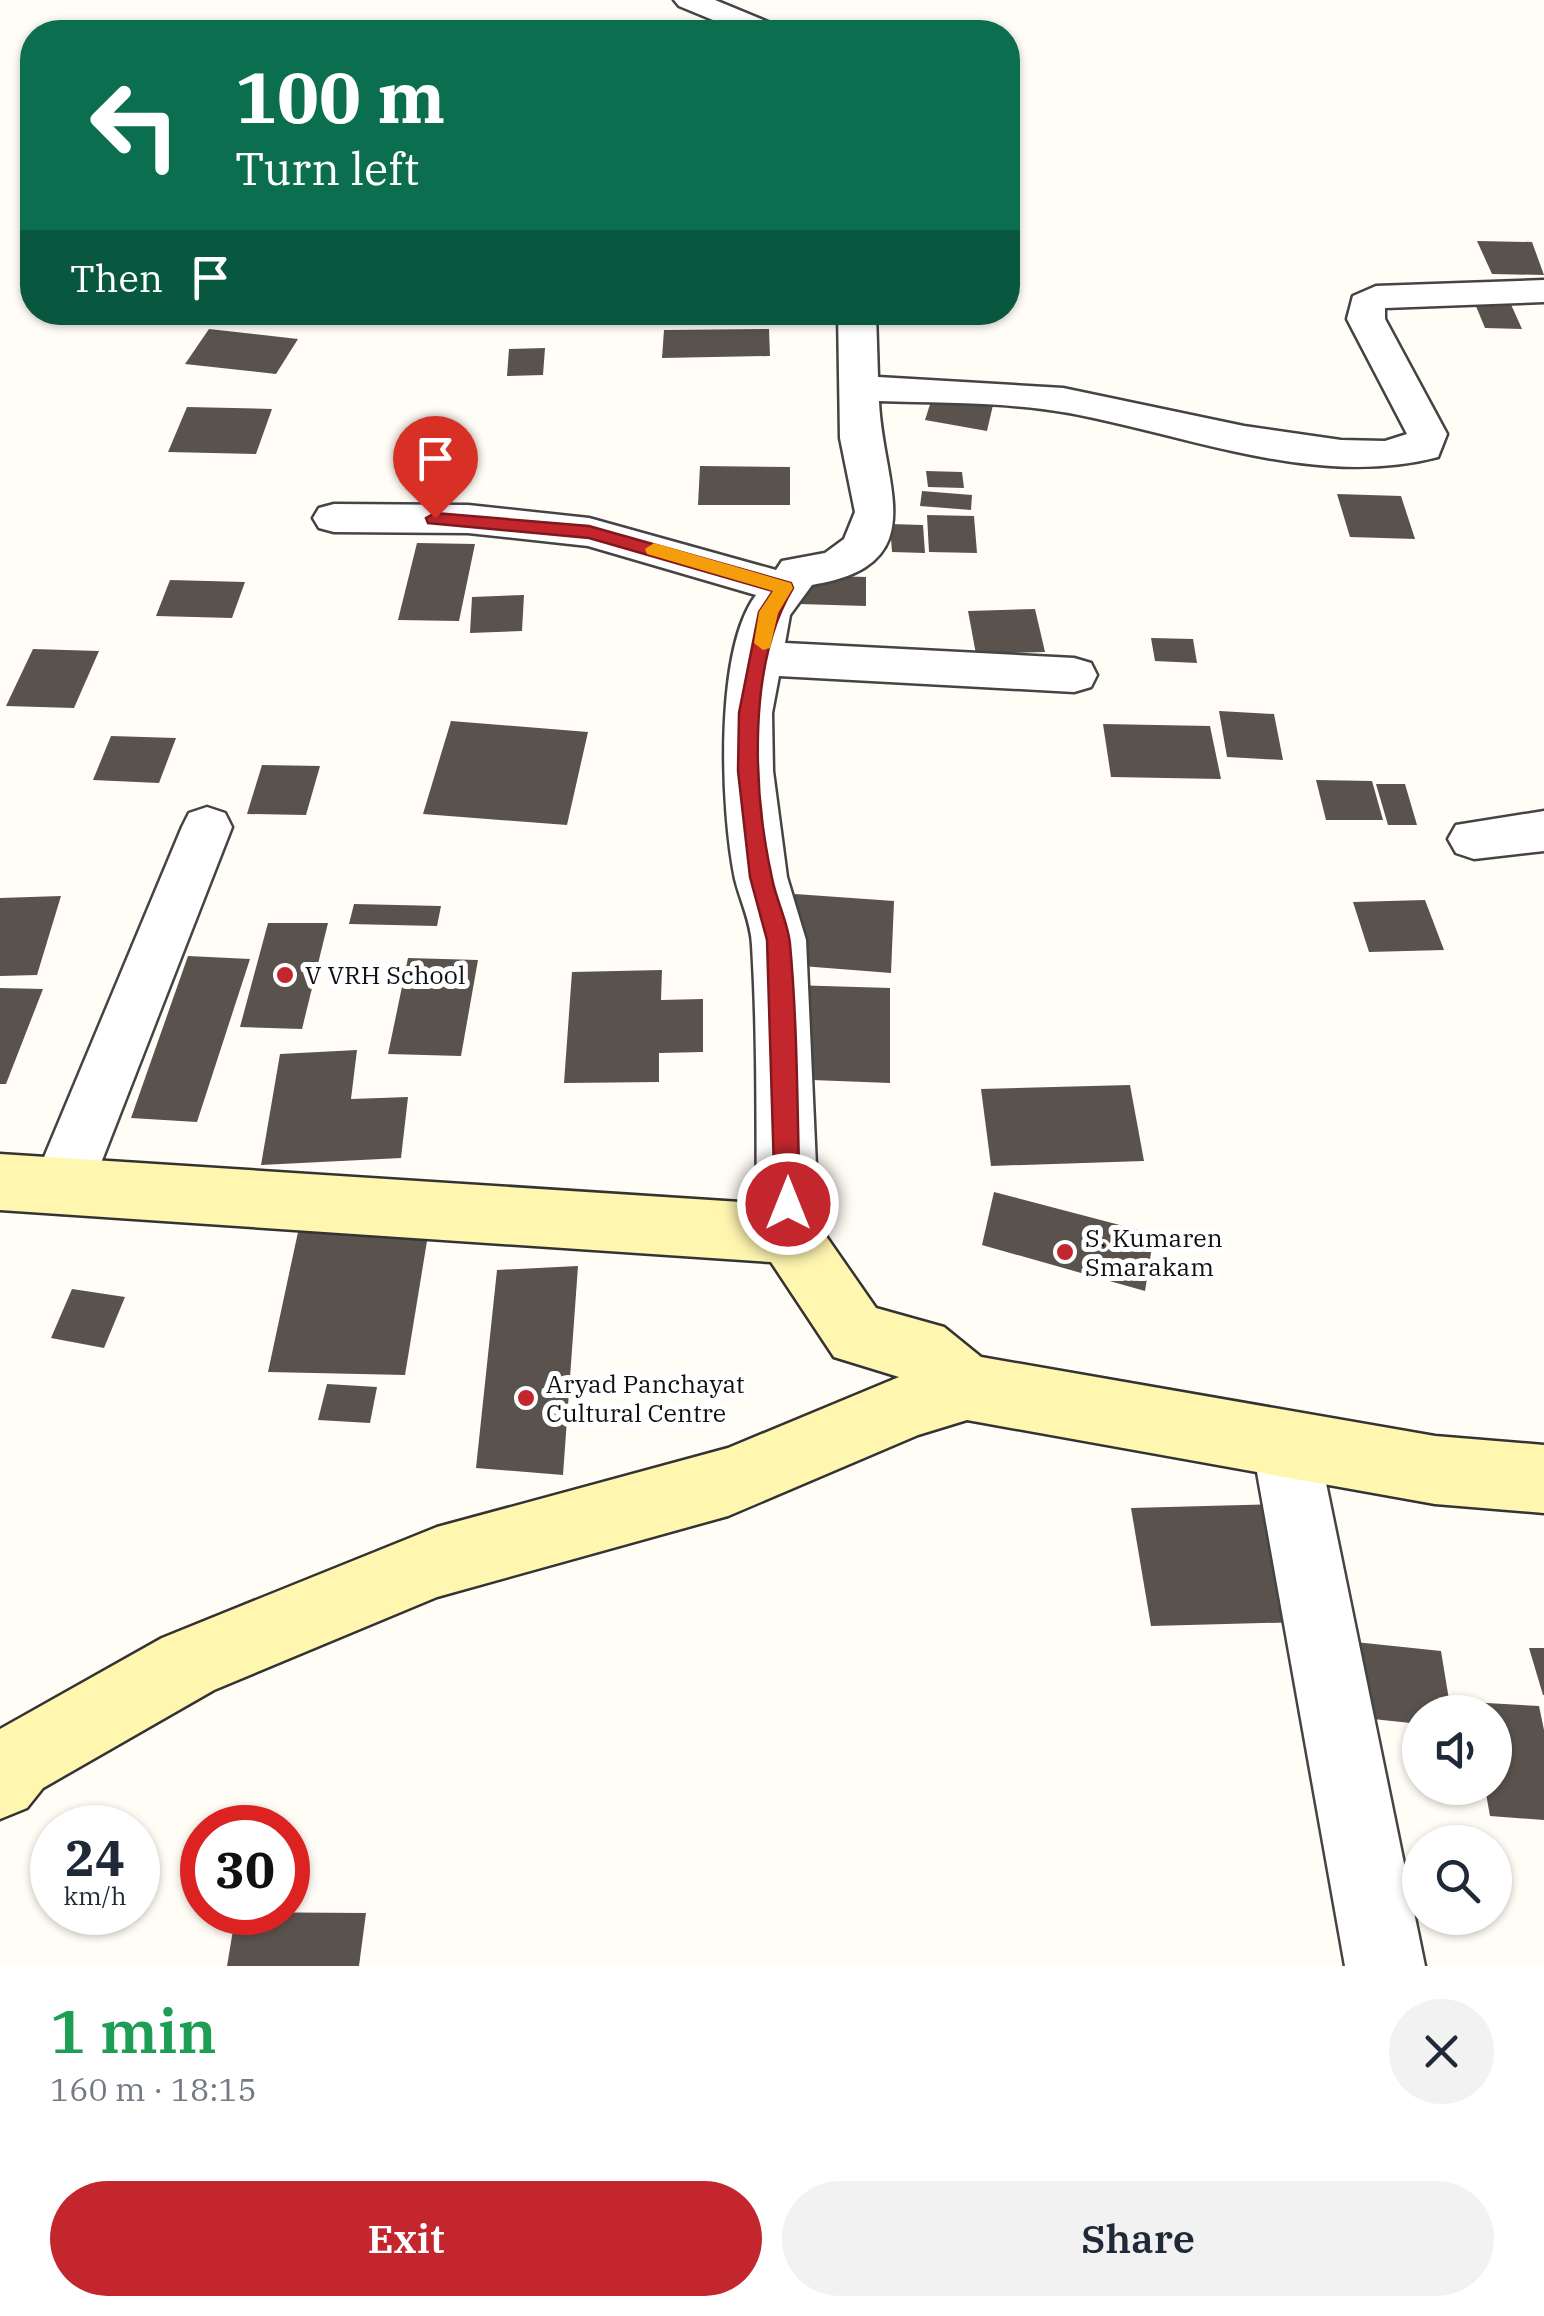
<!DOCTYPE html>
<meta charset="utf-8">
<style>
:root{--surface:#fff;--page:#f2f2f3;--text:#1f2937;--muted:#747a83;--accent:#c4262e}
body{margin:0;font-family:"IBM Plex Serif",serif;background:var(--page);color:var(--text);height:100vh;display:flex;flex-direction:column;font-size:38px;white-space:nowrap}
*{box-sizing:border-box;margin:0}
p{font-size:32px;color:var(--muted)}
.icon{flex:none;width:55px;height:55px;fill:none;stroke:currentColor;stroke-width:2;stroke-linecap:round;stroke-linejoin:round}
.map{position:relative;height:1966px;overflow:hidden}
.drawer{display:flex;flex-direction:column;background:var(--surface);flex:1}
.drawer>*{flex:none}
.hud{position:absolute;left:20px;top:20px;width:1000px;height:305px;border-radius:40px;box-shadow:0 2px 8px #0004;background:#0b6e4f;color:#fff;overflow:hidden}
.tools{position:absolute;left:1402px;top:1695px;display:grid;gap:20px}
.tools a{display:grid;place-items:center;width:110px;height:110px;border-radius:50%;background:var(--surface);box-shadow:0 2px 8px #0004;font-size:50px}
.speed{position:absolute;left:30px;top:1805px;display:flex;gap:20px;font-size:50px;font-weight:700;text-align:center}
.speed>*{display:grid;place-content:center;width:130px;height:130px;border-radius:50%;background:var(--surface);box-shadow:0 2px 8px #0004;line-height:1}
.speed small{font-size:25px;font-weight:400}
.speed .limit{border:15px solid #d22;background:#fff;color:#111}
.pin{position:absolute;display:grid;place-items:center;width:85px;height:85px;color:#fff;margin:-102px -42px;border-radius:50% 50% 50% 0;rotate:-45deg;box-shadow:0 0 10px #0007}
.pin .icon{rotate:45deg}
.me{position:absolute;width:110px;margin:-55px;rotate:0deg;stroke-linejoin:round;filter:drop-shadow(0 0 8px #0008)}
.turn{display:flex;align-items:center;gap:35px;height:210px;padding:0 50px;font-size:45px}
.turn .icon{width:130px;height:130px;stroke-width:2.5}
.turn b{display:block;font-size:70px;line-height:85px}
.then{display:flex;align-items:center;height:95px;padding:0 50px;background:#0003;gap:20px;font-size:38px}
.round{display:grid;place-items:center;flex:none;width:105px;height:105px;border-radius:52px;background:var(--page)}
.head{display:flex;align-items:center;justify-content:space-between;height:170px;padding:0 50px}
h1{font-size:60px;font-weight:600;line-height:75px;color:#1e9e55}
.button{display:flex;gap:20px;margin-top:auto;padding:20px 50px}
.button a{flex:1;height:115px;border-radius:60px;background:var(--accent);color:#fff;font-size:40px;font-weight:600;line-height:115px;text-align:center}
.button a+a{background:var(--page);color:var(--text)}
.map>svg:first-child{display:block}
.building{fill:#5a524d}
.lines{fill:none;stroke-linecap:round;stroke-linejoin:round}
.street-casing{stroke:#444;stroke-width:5}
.secondary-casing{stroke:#333;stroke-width:5}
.street{fill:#fff;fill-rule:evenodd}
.secondary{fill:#fff6b0;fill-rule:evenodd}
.route{fill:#c4262e;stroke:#7f191e;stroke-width:2.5}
.slow{fill:#f59e0b}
.poi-dot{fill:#c4262e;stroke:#fff;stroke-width:4}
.labels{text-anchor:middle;stroke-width:10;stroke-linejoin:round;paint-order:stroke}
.poi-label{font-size:25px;fill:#111;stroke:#fff;text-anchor:start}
</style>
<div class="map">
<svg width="1544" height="1966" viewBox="0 0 1544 1966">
<rect width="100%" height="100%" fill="#fffdf5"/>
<g class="building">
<path d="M1477,241L1532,242L1544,275L1492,274Z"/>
<path d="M1473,299L1509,300L1522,329L1485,328Z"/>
<path d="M209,329L298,339L276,374L185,364Z"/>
<path d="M769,329L770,356L662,358L664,330Z"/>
<path d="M545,348L543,375L507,376L509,349Z"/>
<path d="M933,395L993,405L987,431L925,420Z"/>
<path d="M187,407L272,409L256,454L168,452Z"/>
<path d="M700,466L790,467V505H698Z"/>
<path d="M926,471L962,472L964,488L928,487Z"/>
<path d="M922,491L972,495L971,510L920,506Z"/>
<path d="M1337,494L1401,496L1415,539L1350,537Z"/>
<path d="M927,515L974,516L977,553L929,552Z"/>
<path d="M890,524L923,525L925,553L892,552Z"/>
<path d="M417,543L475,544L459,621L398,620Z"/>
<path d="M800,575L866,577V606L799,604Z"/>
<path d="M170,580L245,582L232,618L156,616Z"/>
<path d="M524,595L522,631L470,633L472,597Z"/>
<path d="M1035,609L1045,652L976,654L968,611Z"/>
<path d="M1151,638L1193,639L1197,663L1155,661Z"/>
<path d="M33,649L99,651L74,708L6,706Z"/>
<path d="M1219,711L1274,714L1283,760L1227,757Z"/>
<path d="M451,721L588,732L567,825L423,814Z"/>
<path d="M1103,724L1210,726L1221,779L1111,777Z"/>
<path d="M111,736L176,738L159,783L93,780Z"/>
<path d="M262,765L320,766L306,815L247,814Z"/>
<path d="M1316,780L1372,781L1383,820H1326Z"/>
<path d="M1376,784H1405L1417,825H1388Z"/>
<path d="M795,894L894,901L891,973L789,965Z"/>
<path d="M61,896L37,975L0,976V898Z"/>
<path d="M1425,900L1444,950L1369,952L1353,902Z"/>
<path d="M354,904L441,906L437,926L349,924Z"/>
<path d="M268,923H328L302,1029L240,1027Z"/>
<path d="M188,956L250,959L197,1122L131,1118Z"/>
<path d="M408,958L478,960L461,1056L388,1054Z"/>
<path d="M662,970L661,1000L703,999V1052L659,1053V1082L564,1083L572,972Z"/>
<path d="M791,985L890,988V1083L786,1079Z"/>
<path d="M0,988L43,989L6,1084H0Z"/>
<path d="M357,1050L351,1099L408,1097L401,1158L261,1165L280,1054Z"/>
<path d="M1130,1085L1144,1161L991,1166L981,1089Z"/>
<path d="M994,1192L1154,1234L1145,1291L982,1245Z"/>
<path d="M298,1232L428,1235L405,1375L268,1372Z"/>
<path d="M578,1266L563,1475L476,1468L497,1270Z"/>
<path d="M72,1289L125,1297L104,1348L51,1338Z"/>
<path d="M327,1384L377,1387L370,1423L318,1420Z"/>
<path d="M1278,1504L1305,1622L1151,1626L1131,1508Z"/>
<path d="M1336,1640L1441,1651L1451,1712H1420V1724L1345,1716Z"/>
<path d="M1529,1648H1544V1695H1543Z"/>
<path d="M1469,1702L1539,1706L1544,1730V1820L1490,1816L1485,1788H1495V1712H1471Z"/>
<path d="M236,1912L366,1913L359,1966H227Z"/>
</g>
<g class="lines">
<defs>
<g id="street">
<path d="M674,0H715L778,26L782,32H742L679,6Z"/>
<path d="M1544,280V302L1385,308V319L1447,434L1438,457C1316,489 1188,435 1069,413C1007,402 942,403 879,401C882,485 936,565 812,585L790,615L785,643L1074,658L1091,663L1097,675L1091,687L1074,692L779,676L772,713L773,771L787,877L806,940L819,1234L810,1255L788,1263L766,1255L757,1234C756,1138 758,1041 752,945C751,922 740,900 735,879C721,811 714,651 756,595L588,546L468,533L334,532L319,528L313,518L319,508L334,504L468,505L589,518L776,570L782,561L825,553L844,539L855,512L840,438L838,312H876L878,377L1063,388L1244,426L1341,440L1385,441L1407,434L1347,319L1353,296L1376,286Z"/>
<path d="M207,807L225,813L232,827L92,1186L83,1206L62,1214L41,1206L32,1186L182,827L189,813Z"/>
<path d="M1544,811V851L1474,859L1456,853L1448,839L1456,825Z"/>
<path d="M1285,1411L1309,1420L1318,1444L1425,1966H1345L1252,1444L1261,1420Z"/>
</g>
<path id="secondary" d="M0,1154L788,1205L810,1213L876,1308L944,1327L981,1357L1435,1436L1544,1445V1513L1435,1504L967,1420L918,1435L728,1516L437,1597L214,1690L43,1788L27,1808L0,1819V1729L162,1638L437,1527L728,1448L899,1377L834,1357L771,1262L0,1210Z"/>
</defs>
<use href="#street" class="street-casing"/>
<use href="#secondary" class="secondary-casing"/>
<use href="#street" class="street"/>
<use href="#secondary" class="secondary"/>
</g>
<path class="route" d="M435,513L589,526L791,583L793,588C747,664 753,792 772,878C776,900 788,922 790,944C798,1030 797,1118 800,1204L796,1212H779L775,1204L767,940L750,877L738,771L739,713L759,612L773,591L589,538L428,523L426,518Z"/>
<path class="slow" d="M654,543L791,583L793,588L778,613L770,648L763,650L754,643L759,612L773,591L647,554L645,549Z"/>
<g class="poi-dot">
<circle cx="285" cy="975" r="10"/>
<circle cx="1065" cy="1252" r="10"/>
<circle cx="526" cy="1398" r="10"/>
</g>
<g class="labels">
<g class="poi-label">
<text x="305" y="984">V VRH School</text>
<text x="1085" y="1247">S. Kumaren<tspan x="1085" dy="29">Smarakam</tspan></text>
<text x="546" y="1393">Aryad Panchayat<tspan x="546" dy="29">Cultural Centre</tspan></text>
</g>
</g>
</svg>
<div class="tools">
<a><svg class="icon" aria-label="sound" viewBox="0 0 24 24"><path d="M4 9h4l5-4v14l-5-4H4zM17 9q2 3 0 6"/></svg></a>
<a><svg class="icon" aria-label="search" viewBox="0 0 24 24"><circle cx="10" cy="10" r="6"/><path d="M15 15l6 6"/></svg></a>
</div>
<div class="speed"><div>24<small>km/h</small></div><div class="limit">30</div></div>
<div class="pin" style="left:435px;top:518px;background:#d93025"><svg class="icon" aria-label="arrive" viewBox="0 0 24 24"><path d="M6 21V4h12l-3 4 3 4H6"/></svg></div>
<svg class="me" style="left:788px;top:1204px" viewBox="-20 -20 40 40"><circle r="17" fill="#c4262e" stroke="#fff" stroke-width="3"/><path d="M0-11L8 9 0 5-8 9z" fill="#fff"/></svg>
<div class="hud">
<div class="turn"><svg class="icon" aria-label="left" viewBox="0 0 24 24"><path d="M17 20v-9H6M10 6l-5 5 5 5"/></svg><div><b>100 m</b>Turn left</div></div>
<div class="then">Then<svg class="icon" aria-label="arrive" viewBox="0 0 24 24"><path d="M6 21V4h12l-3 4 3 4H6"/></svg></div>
</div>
</div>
<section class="drawer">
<div class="head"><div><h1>1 min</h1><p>160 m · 18:15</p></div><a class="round"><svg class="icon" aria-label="close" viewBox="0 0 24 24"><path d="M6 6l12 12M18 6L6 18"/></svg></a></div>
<div class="button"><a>Exit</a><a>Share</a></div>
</section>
